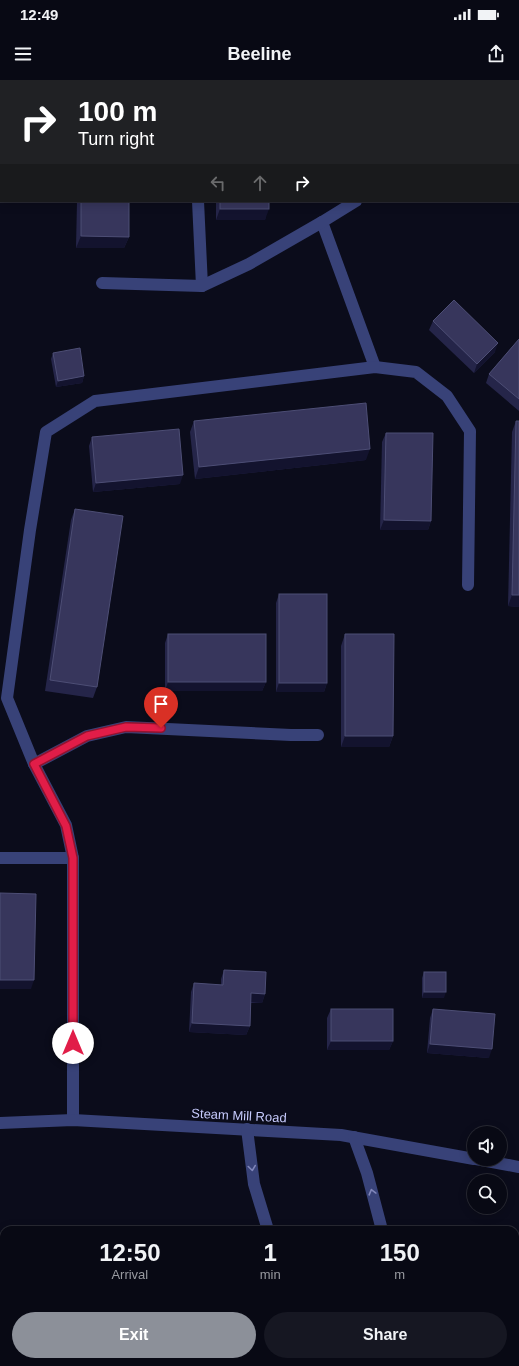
<!DOCTYPE html>
<style>
:root{--surface:#080914;--page:#161722;--text:#f1f3f6;--muted:#989aa0;--line:#292a34;--accent:#8c9099}
body{margin:0;font-family:Arial,sans-serif;background:var(--page);color:var(--text);height:100vh;display:flex;flex-direction:column;font-size:15px;white-space:nowrap}
*{box-sizing:border-box;margin:0}
p{font-size:13px;color:var(--muted)}
.icon{flex:none;width:22px;height:22px;fill:none;stroke:currentColor;stroke-width:2;stroke-linecap:round;stroke-linejoin:round}
.map{position:relative;flex:1;overflow:hidden}
.side{position:absolute;left:0px;top:1146px;width:519px;height:140px;display:flex;flex-direction:column;background:var(--surface);border-radius:12px 12px 0 0;box-shadow:0 2px 10px #0003,0 0 0 1px var(--line)}
.side>*{flex:none}
.guide{position:absolute;left:0px;top:0px;width:519px;height:122px;box-shadow:0 2px 10px #0003,0 0 0 1px var(--line);background:#202124;color:#fff;overflow:hidden}
.buttons{position:absolute;left:467px;top:1046px;display:grid;gap:8px}
.buttons a{display:grid;place-items:center;width:40px;height:40px;border-radius:50%;background:var(--surface);box-shadow:0 2px 10px #0003,0 0 0 1px var(--line);font-size:20px}
.pin{position:absolute;display:grid;place-items:center;width:34px;height:34px;color:#fff;margin:-41px -17px;border-radius:50% 50% 50% 0;rotate:-45deg;box-shadow:0 0 4px #0007}
.pin .icon{rotate:45deg}
.me{position:absolute;width:44px;margin:-22px;rotate:0deg;stroke-linejoin:round;filter:drop-shadow(0 0 3px #0008)}
.turn{display:flex;align-items:center;gap:14px;height:84px;padding:0 12px;font-size:18px}
.turn .icon{width:52px;height:52px;stroke-width:2.5}
.turn b{display:block;font-size:28px;line-height:34px}
.lanes{display:flex;align-items:center;height:38px;padding:0 12px;background:#0003;justify-content:center;gap:20px;direction:ltr}
.lanes .off{opacity:.35}
.eta{display:flex;justify-content:space-evenly;align-items:center;height:68px;text-align:center}
.eta b{font-size:24px;font-weight:800;line-height:28px}
.primary-button{display:flex;gap:8px;margin-top:auto;padding:8px 12px}
.primary-button a{flex:1;height:46px;border-radius:24px;background:var(--accent);color:#fff;font-size:16px;font-weight:800;line-height:46px;text-align:center}
.primary-button a+a{background:var(--page);color:var(--text)}
.status{display:flex;justify-content:space-between;align-items:center;height:28px;padding:0 20px;background:var(--surface);direction:ltr}
.status svg{height:11px;fill:currentColor}
header{display:flex;justify-content:space-between;align-items:center;height:52px;padding:0 12px;background:var(--surface);font-size:18px;font-weight:800}
.map>svg:first-child{display:block}
.lines{fill:none;stroke-linecap:round;stroke-linejoin:round}
.minor{stroke:#384278;stroke-width:12}
.wall{fill:#252549}
.shaded-wall{fill:#13132e}
.building{fill:#37365c;stroke:#4d4e75}
.oneway{stroke:#8086ba}
.route-casing{stroke:#92132f;stroke-width:10}
.route{stroke:#e11d48;stroke-width:7}
.labels{text-anchor:middle;stroke-width:4;stroke-linejoin:round;paint-order:stroke}
.street-label{font-size:13px;fill:#c7cbfd;stroke:#0b0c1b}
</style>
<div class="status"><b>12:49</b><svg viewBox="0 0 49 12"><path d="M0 12V9h3v3zM5 12V6h3v6zM10 12V3h3v9zM15 12V0h3v12zM26 1h20v11H26zM47 4h2v5h-2z"/></svg></div>
<header><svg class="icon" aria-label="menu" viewBox="0 0 24 24"><path d="M4 6h16M4 12h16M4 18h16"/></svg>Beeline<svg class="icon" aria-label="share" viewBox="0 0 24 24"><path d="M12 15V3M7 8l5-5 5 5M5 13v7h14v-7"/></svg></header>
<div class="map">
<svg width="519" height="1286" viewBox="0 0 519 1286">
<rect width="100%" height="100%" fill="#0b0c1b"/>
<g class="lines">
<g class="minor">
<path d="M191,0V1"/>
<path d="M518,27H519"/>
<path d="M198,121L202,206"/>
<path d="M322,142L375,287"/>
<path d="M102,203L202,206L249,184L322,142L356,121"/>
<path d="M34,684L87,656L126,647L291,655H318"/>
<path d="M0,778H73"/>
<path d="M73,1040V778L66,745L34,684L7,618L30,450L46,352L95,321L375,287L416,292L447,316L470,351L468,505"/>
<path d="M0,1043L73,1040L341,1055L474,1079"/>
<path d="M247,1049L254,1104L268,1150"/>
<path d="M354,1057L367,1093L382,1150"/>
<path d="M476,1079L519,1087"/>
<path d="M249,1282L251,1286"/>
<path d="M392,1282V1286"/>
</g>
</g>
<g class="wall">
<path d="M388,0H483L481,1H389Z"/>
<path d="M77,121H129V157L124,168H76Z"/>
<path d="M216,121H269L265,140H216Z"/>
<path d="M433,241L495,272L474,293L429,250Z"/>
<path d="M519,259V331L486,303L489,294Z"/>
<path d="M53,273L84,296L82,303L56,307L51,279Z"/>
<path d="M194,341L366,380L195,399L190,352Z"/>
<path d="M516,341L519,527L508,526L512,352Z"/>
<path d="M386,353L431,441L428,450H380L382,362Z"/>
<path d="M92,357L180,404L93,412L89,366Z"/>
<path d="M75,429L97,607L93,618L45,611L71,440Z"/>
<path d="M279,514L327,603L324,612H276V523Z"/>
<path d="M168,554L266,602L262,611H165V563Z"/>
<path d="M345,554L393,656L389,667H341V566Z"/>
<path d="M224,890L265,914L262,923H251L250,946L246,955L189,952L191,912L194,903L221,905V899Z"/>
<path d="M424,892L444,918H422V898Z"/>
<path d="M331,929L393,961L389,970H327V938Z"/>
<path d="M433,929L489,978L427,973L430,938Z"/>
<path d="M108,1282H177L179,1286H107Z"/>
<path d="M295,1282H376L375,1286H302Z"/>
</g>
<g class="shaded-wall">
<path d="M463,0H483L481,1H461Z"/>
<path d="M220,129H269L265,140H216Z"/>
<path d="M81,156L129,157L124,168H76Z"/>
<path d="M498,263L495,272L474,293L477,284Z"/>
<path d="M84,296L82,303L56,307L58,301Z"/>
<path d="M370,369L366,380L195,399L199,387Z"/>
<path d="M183,395L180,404L93,412L96,403Z"/>
<path d="M384,440L431,441L428,450H380Z"/>
<path d="M512,515H519V527L508,526Z"/>
<path d="M168,602H266L262,611H165Z"/>
<path d="M279,603H327L324,612H276Z"/>
<path d="M345,656H393L389,667H341Z"/>
<path d="M0,900H34L31,909H0Z"/>
<path d="M424,912H446L444,918H422Z"/>
<path d="M251,913L265,914L262,923L248,922Z"/>
<path d="M192,943L250,946L246,955L189,952Z"/>
<path d="M331,961H393L389,970H327Z"/>
<path d="M430,964L492,969L489,978L427,973Z"/>
<rect x="0" y="1227" width="4" height="9"/>
</g>
<g class="building">
<rect x="82" y="0" width="48" height="1"/>
<rect x="220" y="0" width="49" height="1"/>
<path d="M398,0H463L461,1H399Z"/>
<path d="M81,121H129V157L81,156Z"/>
<rect x="220" y="121" width="49" height="8"/>
<path d="M454,220L498,263L477,284L433,241Z"/>
<path d="M519,259V319L489,294Z"/>
<path d="M80,268L84,296L58,301L53,273Z"/>
<path d="M366,323L370,369L199,387L194,341Z"/>
<path d="M516,341H519V515H512Z"/>
<path d="M179,349L183,395L96,403L92,357Z"/>
<path d="M386,353H433L431,441L384,440Z"/>
<path d="M75,429L123,436L97,607L50,600Z"/>
<rect x="279" y="514" width="48" height="89"/>
<rect x="168" y="554" width="98" height="48"/>
<path d="M345,554H394L393,656H345Z"/>
<path d="M0,813L36,814L34,900H0Z"/>
<path d="M224,890L266,892L265,914L251,913L250,946L192,943L194,903L223,905Z"/>
<rect x="424" y="892" width="22" height="20"/>
<rect x="331" y="929" width="62" height="32"/>
<path d="M433,929L495,934L492,969L430,964Z"/>
<rect x="0" y="1195" width="4" height="32"/>
<rect x="109" y="1282" width="70" height="4"/>
<path d="M319,1282H375L373,1286H327Z"/>
</g>
<defs><path id="oneway-chevron" d="M-2-3.5L2.5 0L-2 3.5" fill="none" stroke-width="1.6" stroke-linecap="round" stroke-linejoin="round"/></defs>
<g class="oneway">
<use href="#oneway-chevron" transform="translate(252 1088) rotate(82)"/>
<use href="#oneway-chevron" transform="translate(372 1112) rotate(-105)"/>
</g>
<g class="lines">
<defs>
<path id="route" d="M73,963V778L66,746L34,684L87,656L126,647L161,648"/>
</defs>
<use href="#route" class="route-casing"/>
<use href="#route" class="route"/>
</g>
<g class="labels">
<g class="street-label">
<text transform="translate(239 1035) rotate(3)" y="5">Steam Mill Road</text>
</g>
</g>
</svg>
<div class="buttons">
<a><svg class="icon" aria-label="sound" viewBox="0 0 24 24"><path d="M4 9h4l5-4v14l-5-4H4zM17 9q2 3 0 6"/></svg></a>
<a><svg class="icon" aria-label="search" viewBox="0 0 24 24"><circle cx="10" cy="10" r="6"/><path d="M15 15l6 6"/></svg></a>
</div>
<div class="pin" style="left:161px;top:648px;background:#d93025"><svg class="icon" aria-label="arrive" viewBox="0 0 24 24"><path d="M6 21V4h12l-3 4 3 4H6"/></svg></div>
<svg class="me" style="left:73px;top:963px" viewBox="-20 -20 40 40"><circle r="19" fill="#fff"/><path d="M0-13L10 11 0 6-10 11z" fill="#e11d48"/></svg>
<div class="guide">
<div class="turn"><svg class="icon" aria-label="right" viewBox="0 0 24 24"><path d="M7 20v-9h11M14 6l5 5-5 5"/></svg><div><b>100 m</b>Turn right</div></div>
<div class="lanes"><svg class="icon off" aria-label="left" viewBox="0 0 24 24"><path d="M17 20v-9H6M10 6l-5 5 5 5"/></svg><svg class="icon off" aria-label="ahead" viewBox="0 0 24 24"><path d="M12 20V5M6 11l6-6 6 6"/></svg><svg class="icon" aria-label="right" viewBox="0 0 24 24"><path d="M7 20v-9h11M14 6l5 5-5 5"/></svg></div>
</div>
<section class="side">
<div class="eta">
<div><b>12:50</b><p>Arrival</p></div>
<div><b>1</b><p>min</p></div>
<div><b>150</b><p>m</p></div>
</div>
<div class="primary-button"><a>Exit</a><a>Share</a></div>
</section>
</div>
